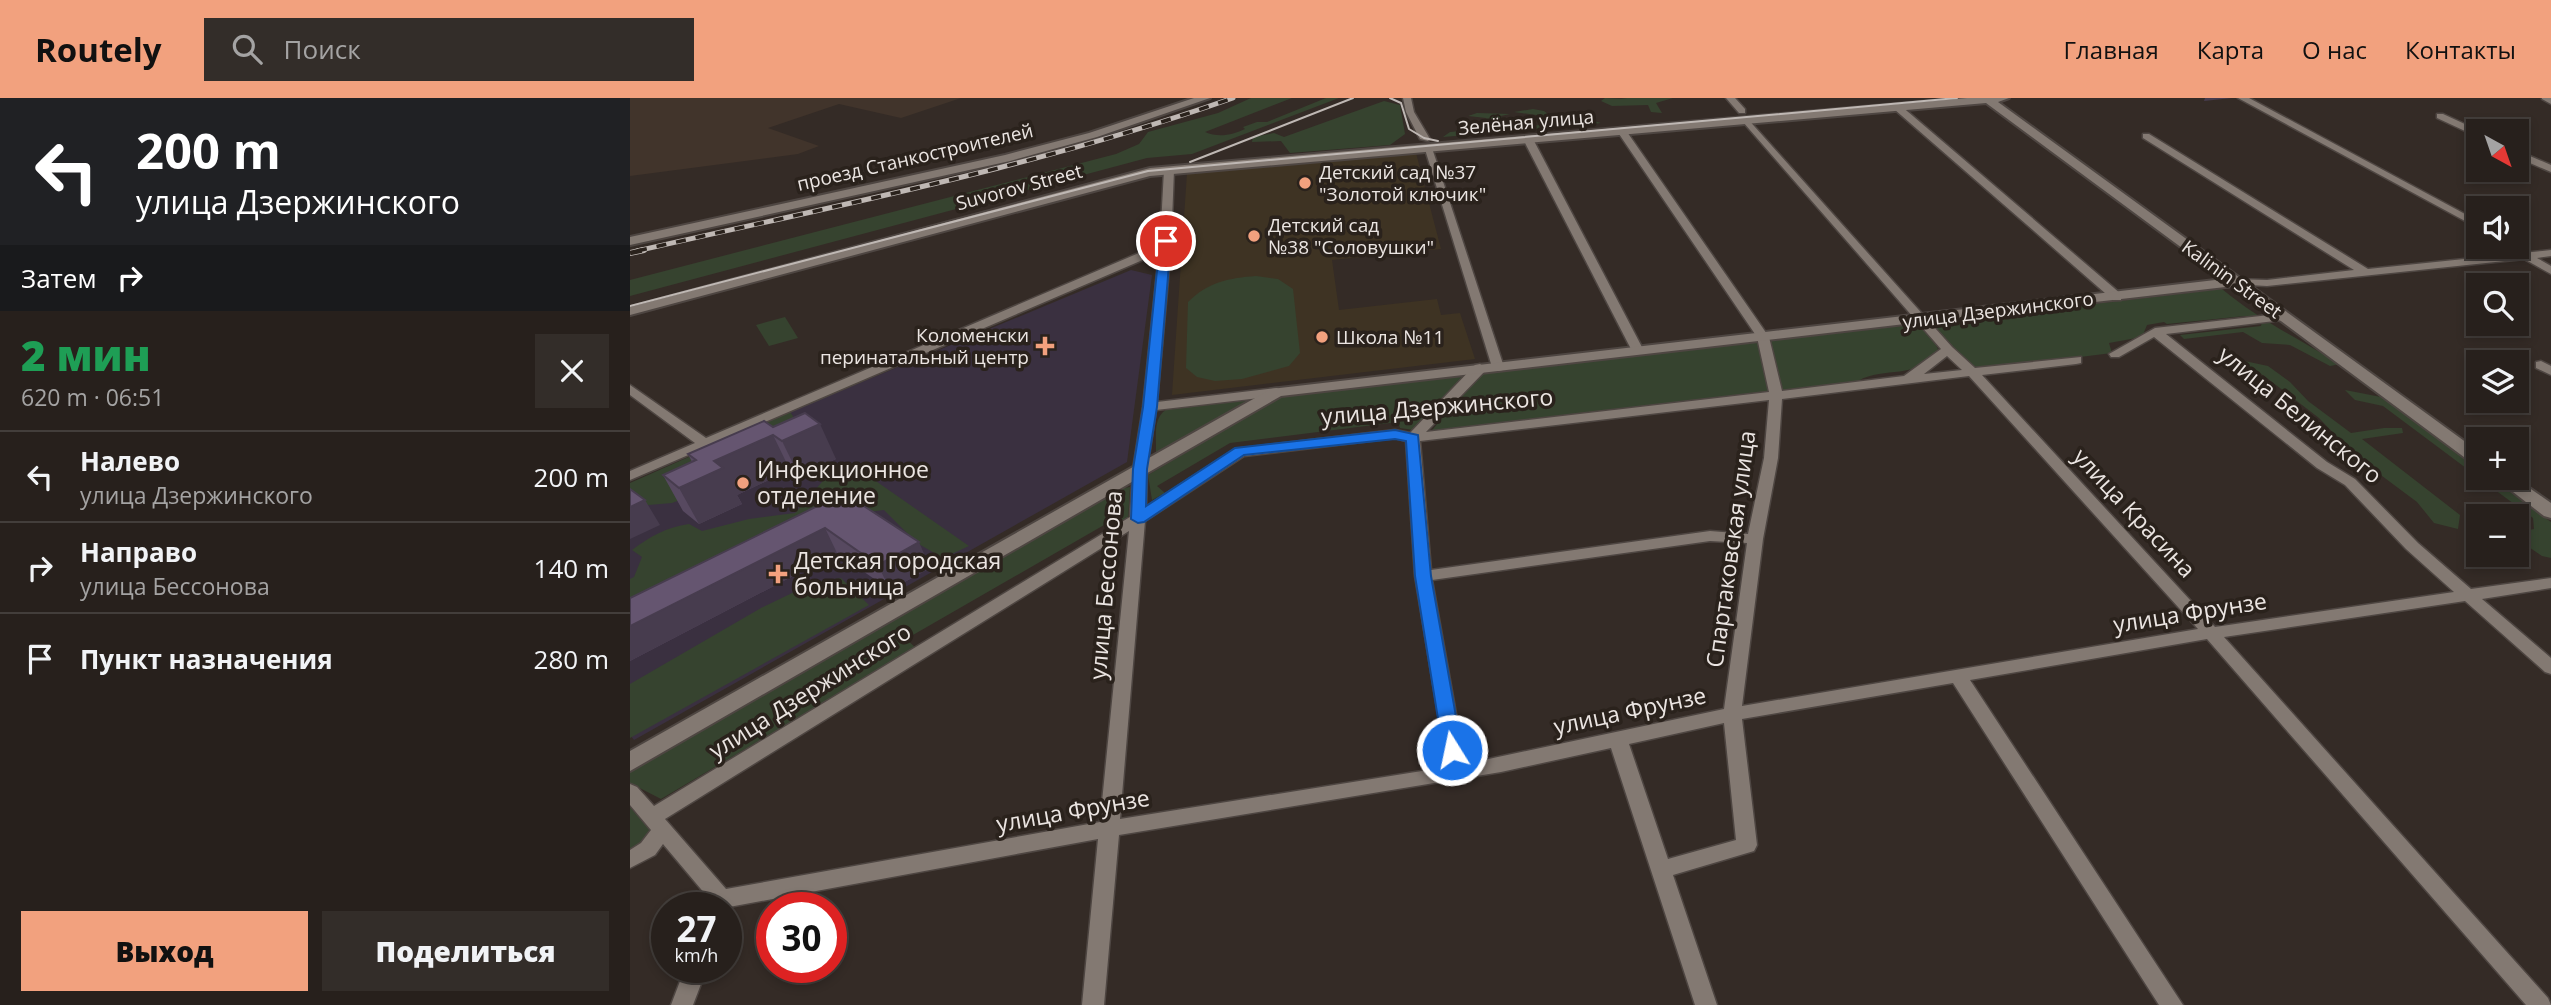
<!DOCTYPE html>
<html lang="ru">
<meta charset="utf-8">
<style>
:root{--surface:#27201c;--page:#332d29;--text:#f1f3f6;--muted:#a4a3a3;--line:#433e3b;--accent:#f2a17e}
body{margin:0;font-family:"Open Sans",sans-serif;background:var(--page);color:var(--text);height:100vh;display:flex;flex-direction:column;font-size:26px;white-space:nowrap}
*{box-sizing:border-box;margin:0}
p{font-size:23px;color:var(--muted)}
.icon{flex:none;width:38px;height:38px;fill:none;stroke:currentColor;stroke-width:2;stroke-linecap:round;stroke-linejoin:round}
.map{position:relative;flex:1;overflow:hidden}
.side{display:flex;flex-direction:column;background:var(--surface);width:630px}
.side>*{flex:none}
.banner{background:#202124;color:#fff;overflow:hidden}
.needle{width:46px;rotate:140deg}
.tools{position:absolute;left:1836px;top:21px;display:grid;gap:14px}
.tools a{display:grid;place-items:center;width:63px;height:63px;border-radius:0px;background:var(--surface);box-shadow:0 4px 10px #0003,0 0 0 2px var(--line);font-size:35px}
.speed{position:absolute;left:21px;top:794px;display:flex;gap:14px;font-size:35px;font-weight:700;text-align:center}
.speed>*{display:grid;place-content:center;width:91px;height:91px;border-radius:50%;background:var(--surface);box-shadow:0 4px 10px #0003,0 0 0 2px var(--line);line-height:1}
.speed small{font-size:18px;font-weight:400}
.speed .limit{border:10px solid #d22;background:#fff;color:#111}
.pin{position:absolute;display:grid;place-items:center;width:60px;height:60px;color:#fff;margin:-30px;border:4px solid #fff;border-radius:50%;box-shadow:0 2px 7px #0007}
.me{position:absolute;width:77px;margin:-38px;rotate:350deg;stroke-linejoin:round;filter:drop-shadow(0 0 5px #0008)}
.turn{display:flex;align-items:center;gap:24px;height:147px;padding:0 21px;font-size:32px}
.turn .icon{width:91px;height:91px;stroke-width:2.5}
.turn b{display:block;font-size:49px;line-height:60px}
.then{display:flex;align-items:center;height:66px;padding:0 21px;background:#0003;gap:14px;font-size:26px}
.round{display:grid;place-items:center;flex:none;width:74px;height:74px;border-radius:0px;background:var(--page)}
.headline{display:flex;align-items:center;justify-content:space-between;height:119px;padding:0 21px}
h1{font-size:42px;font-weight:800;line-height:52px;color:#1e9e55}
.primary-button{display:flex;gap:14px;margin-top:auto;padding:14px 21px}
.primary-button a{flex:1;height:80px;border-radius:0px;background:var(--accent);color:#111;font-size:28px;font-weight:800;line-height:80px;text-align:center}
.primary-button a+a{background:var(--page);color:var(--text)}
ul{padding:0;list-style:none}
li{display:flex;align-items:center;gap:21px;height:91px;padding:0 21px;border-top:2px solid var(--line)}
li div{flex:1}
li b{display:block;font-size:26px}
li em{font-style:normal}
header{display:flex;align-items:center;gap:42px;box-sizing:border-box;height:98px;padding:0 35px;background:var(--accent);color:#111}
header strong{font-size:33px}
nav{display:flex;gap:38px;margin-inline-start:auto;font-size:24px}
.search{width:490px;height:63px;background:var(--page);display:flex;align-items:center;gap:18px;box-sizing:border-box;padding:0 24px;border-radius:0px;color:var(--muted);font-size:26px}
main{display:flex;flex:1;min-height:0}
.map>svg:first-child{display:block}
.built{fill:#41342b}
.education{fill:#3e3323}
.medical{fill:#3a3040}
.green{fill:#36432f}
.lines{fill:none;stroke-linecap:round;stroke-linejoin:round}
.minor-casing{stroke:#4e4642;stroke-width:3}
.tertiary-casing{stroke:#4e4642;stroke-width:4}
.secondary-casing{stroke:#4e4642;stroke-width:4}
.minor{fill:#837972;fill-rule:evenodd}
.tertiary{fill:#837972;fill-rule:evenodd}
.secondary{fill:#837972;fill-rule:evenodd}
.tram{stroke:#bfb8b4;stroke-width:2}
.rail-far1-casing{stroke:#bfb8b4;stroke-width:5}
.rail-casing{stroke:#bfb8b4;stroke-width:6}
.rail-far1{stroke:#2a221c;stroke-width:3.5;stroke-dasharray:10;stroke-linecap:butt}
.rail{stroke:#2a221c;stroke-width:4.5;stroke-dasharray:12;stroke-linecap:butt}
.wall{fill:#574960}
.shaded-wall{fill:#473c4e}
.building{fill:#655570;stroke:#473c4e;stroke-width:2}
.route{fill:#1a73e8;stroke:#114b97;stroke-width:2}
.poi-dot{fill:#f2a17e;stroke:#2a221c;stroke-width:2.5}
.labels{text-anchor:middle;stroke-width:7;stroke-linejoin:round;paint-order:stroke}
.far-street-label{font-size:19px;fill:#ebe5e2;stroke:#2a221c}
.far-poi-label{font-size:19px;fill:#ebe5e2;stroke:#2a221c;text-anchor:start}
.street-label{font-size:23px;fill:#ebe5e2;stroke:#2a221c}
.poi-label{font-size:23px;fill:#ebe5e2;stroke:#2a221c;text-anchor:start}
</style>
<header>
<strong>Routely</strong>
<div class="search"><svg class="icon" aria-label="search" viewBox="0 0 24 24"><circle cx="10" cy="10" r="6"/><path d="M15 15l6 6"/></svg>Поиск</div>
<nav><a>Главная</a><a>Карта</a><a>О нас</a><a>Контакты</a></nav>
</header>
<main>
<section class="side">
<div class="banner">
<div class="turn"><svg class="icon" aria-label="left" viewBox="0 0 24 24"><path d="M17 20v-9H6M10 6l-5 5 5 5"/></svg><div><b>200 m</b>улица Дзержинского</div></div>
<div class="then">Затем<svg class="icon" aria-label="right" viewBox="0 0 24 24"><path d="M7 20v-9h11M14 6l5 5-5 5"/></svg></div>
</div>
<div class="headline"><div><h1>2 мин</h1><p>620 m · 06:51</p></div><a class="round"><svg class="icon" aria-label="close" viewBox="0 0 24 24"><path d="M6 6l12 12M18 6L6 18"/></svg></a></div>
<ul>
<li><svg class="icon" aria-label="left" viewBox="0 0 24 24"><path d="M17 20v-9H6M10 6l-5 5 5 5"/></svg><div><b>Налево</b><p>улица Дзержинского</p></div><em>200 m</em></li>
<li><svg class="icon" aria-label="right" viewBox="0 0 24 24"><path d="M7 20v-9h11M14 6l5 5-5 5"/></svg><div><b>Направо</b><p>улица Бессонова</p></div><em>140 m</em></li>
<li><svg class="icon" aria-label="arrive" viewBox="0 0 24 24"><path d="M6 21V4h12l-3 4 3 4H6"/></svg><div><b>Пункт назначения</b></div><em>280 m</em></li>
</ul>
<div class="primary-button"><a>Выход</a><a>Поделиться</a></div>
</section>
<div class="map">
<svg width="1921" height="907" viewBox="0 0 1921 907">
<rect width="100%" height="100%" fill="#342b26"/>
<path class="built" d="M0,0H331L271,20L209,6L138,30L189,48L168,56L0,78Z"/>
<path class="education" d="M786,55L811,151L702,162L709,212L807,201L811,217L830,215L845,261L542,297L557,75Z"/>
<path class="medical" d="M501,172L522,177L497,364L4,642L0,637V386L160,314Z"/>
<g class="green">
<path d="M621,0H662L575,34C588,40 603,37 615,31L613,29L627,24H637L696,0H709L562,56L517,60L0,198V182L486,56L509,46L518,34L588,15Z"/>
<path d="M975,0L997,1L991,0H1043L1026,5L1032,15L1021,14L1018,7L982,8L971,3Z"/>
<path d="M754,3L770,7L775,36L760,47L660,55L651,43L622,44L623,39L644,35L654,39Z"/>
<path d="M903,11L914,13L922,19L944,17L971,25C953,28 932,19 914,23L916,27L907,31L813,39L820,34L862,30L856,20L838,18L847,15L880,16L871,18L877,30L910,27L906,17L884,14Z"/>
<path d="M626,178L648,181L663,191L670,255L659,268L612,281L585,283L567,279L556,270L558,204C578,184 599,180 626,178Z"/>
<path d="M1592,191C1628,221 1670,242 1710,266L1700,268L1660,247L1632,245L1613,234L1554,241L1550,237L1631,228L1632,223L1615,218L1537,226L1534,224L1517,227L1512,239L1479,245L1482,255L1346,272L1327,255L1302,225Z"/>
<path d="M155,219L168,240L139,248L126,227Z"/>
<path d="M1289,226L1301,238L1308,251C1286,284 1255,267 1228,283L798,337L849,276Z"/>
<path d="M1605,261L1638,268L1660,284L1678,303L1721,335L1754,330H1772L1773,335L1732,341L1830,417L1828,431L1804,425L1787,404L1744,372L1720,362L1710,342L1689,320L1633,277L1600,268Z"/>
<path d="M837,276L783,332L770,330L768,324L600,345L527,388L535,395L522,402L518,377L646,301L666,296Z"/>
<path d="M1715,292L1751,299L1848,370V379L1753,308L1725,302Z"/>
<path d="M624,301L526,356C527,337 521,316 542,309Z"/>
<path d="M160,314L179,341L84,389L42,405L18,407L0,414V385Z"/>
<path d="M220,365L339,448L313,460L287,445L254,412L223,416L0,531V481L4,479L12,459L2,452C19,439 37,429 59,426L72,433L119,421L165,415L198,377Z"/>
<path d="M1849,380H1861L1921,424V460L1912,458L1887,441V434L1904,431L1903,420Z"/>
<path d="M500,389L498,423H481L276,541L286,550L31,701L0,685V671L294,504L481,392Z"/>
<path d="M211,480L239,507L0,640V586L131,510L185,484Z"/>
<path d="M0,709L22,734L0,756Z"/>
</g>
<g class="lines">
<defs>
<g id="minor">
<path d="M773,0H781L784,14L800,41L798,43L790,41L776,14Z"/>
<path d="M1096,0H1105L1115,11V15H1109Z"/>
<path d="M1608,0H1619L1848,123V130Z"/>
<path d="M1921,0V6L1912,1V0Z"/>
<path d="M1264,7H1270L1491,196V202H1483L1264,11Z"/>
<path d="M1807,16H1813L1850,33L1848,39L1807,20Z"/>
<path d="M1116,19L1322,249L1345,270L1451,259V265L1446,266L1352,277L1585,529L1824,494L1776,451L1715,387L1687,370L1524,239L1489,259H1481L1479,256L1525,230L1657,215V221L1653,222L1536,236L1697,364L1725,381L1788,445L1841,491L1921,480V490L1852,501L1921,560V576L1915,574L1835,503L1594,539L1918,900L1921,907H1896L1577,541L1340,582L1553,907H1529L1323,585L1112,621L1127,747L1124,753L1043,777L1087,907H1065L981,650L871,674L489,737L474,907H452L468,741L99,809L96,815V810H77L81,803L33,746L25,757L0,770V752L11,745L21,732L0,707V686L7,689L24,708L500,419L503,371L513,309L529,155L0,382V373L65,345L0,297V287L76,340L530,146L534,72L539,69L544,72L541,148L527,304L647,290L654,294L647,298L526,312L517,371L516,409L605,351L765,332L780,335L845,267L850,266L856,270L855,273L796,334L1139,294L1127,239L987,33L992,30L995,31L1139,239L1152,293L1274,278L1311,251L1113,24V20ZM1317,258L1332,272L1294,276ZM1339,278L1568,531L1112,608L1133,441L1148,360L1152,301ZM1139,302L1134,360L1118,436L1080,433L801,472L790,343ZM765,340L776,343L785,478L817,669L490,721L515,423L614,358ZM499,433L470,724L96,791L35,721ZM1080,443L1117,445L1094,611L835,666L802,482ZM1094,625L1106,742L1038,761L999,646Z"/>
<path d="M1513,36H1519L1738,171L1921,152V158L1907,160L1921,168V176L1894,161L1637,188L1601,186V182L1605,181L1637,182L1724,172L1513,40Z"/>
<path d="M898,38L903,41L1014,253L1012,256H1004L1002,253L893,41Z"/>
<path d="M794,48L802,50L874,269L873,272L868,273L862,269Z"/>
<path d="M1886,52L1921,67V74L1886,59Z"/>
<path d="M1911,263L1921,268V277L1906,270V264Z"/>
<path d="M55,870H77L63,907H41Z"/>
</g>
<g id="tertiary">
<path d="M1337,0H1379L1368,4L1848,353V366L1842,365L1604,188L651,298L0,673V653L641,291L1594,181L1356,5L520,78L0,217V209L520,70Z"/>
<path d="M1865,380H1885L1921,405V420L1914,418Z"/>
</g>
<path id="secondary" d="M564,0H580L467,39L380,63L0,147V139L375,57L459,35Z"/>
</defs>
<use href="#minor" class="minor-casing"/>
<use href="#tertiary" class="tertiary-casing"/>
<use href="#secondary" class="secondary-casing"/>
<use href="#minor" class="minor"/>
<use href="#tertiary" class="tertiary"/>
<use href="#secondary" class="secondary"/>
<g class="tram">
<path d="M760,0L771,5L779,31L794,40L808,43"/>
<path d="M560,64L723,0"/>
<path d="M0,208L518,73L1327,0"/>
</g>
<defs>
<path id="rail-far1" d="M7,153C207,107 408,69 603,0"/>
<path id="rail" d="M0,155L14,152"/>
</defs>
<use href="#rail-far1" class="rail-far1-casing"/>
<use href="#rail" class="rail-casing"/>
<use href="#rail-far1" class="rail-far1"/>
<use href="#rail" class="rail"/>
</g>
<g class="wall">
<path d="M143,329L206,361L169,378L160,372L107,397L112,406L69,426L53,413L33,377L62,364L58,356Z"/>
<path d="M214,395L300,470L260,492L207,455L0,563V500Z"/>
</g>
<g class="shaded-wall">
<path d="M1575,0H1602L1574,3Z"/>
<path d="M190,326L206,361L169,378L152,343Z"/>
<path d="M143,337L160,372L107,397L112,406L69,426L49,390L84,363Z"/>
<path d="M15,402L30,427L0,441V409Z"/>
<path d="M195,430L207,455L0,563V528Z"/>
<path d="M289,444L300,470L260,492L248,467Z"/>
</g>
<g class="building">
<path d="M175,315L190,326L152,343L143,337L84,363L93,370L49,390L33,377L66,362L58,356L134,323L143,329Z"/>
<path d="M0,391L15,402L0,409Z"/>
<path d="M214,395L289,444L248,467L195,430L0,528V500Z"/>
</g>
<path class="route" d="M536,139L541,143L527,309L517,371L516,408L605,350L765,332L788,337L801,478L832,652L829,657H816L813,652L785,478L776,343L765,341L614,357L514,424L508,425L501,421L503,371L513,309L530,143Z"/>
<g class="poi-dot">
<circle cx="675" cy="85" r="7"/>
<circle cx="624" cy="138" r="7"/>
<circle cx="692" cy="239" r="7"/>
<path d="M411.5 237.5h7v7h7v7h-7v7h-7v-7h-7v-7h7z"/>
<circle cx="113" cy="385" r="7"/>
<path d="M144.5 465.5h7v7h7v7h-7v7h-7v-7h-7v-7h7z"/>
</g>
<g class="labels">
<g class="far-street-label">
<text transform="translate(896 24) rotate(-5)" y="7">Зелёная улица</text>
<text transform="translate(285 59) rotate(-13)" y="7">проезд Станкостроителей</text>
<text transform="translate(389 89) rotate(-15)" y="7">Suvorov Street</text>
<text transform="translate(1602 181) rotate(36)" y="7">Kalinin Street</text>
<text transform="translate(1368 212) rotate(-7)" y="7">улица Дзержинского</text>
</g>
<g class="far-poi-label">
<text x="689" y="81">Детский сад №37<tspan x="689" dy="22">"Золотой ключик"</tspan></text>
<text x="638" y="134">Детский сад<tspan x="638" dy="22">№38 "Соловушки"</tspan></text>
<text x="399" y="244" text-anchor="end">Коломенски<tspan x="399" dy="22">перинатальный центр</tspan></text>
<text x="706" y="246">Школа №11</text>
</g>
<g class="street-label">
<text transform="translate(807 309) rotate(-5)" y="8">улица Дзержинского</text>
<text transform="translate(1670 317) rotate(39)" y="8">улица Белинского</text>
<text transform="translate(1504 415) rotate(47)" y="8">улица Красина</text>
<text transform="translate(1101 451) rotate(-82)" y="8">Спартаковская улица</text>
<text transform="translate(476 487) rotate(-85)" y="8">улица Бессонова</text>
<text transform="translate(1560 515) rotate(-9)" y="8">улица Фрунзе</text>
<text transform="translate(180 593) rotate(-32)" y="8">улица Дзержинского</text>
<text transform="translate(1000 613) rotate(-12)" y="8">улица Фрунзе</text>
<text transform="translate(443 713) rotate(-10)" y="8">улица Фрунзе</text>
</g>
<g class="poi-label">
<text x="127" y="380">Инфекционное<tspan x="127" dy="26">отделение</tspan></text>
<text x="164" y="471">Детская городская<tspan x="164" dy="26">больница</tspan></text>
</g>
</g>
</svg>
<div class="tools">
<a><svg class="needle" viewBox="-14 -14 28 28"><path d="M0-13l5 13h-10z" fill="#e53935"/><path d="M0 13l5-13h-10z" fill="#a4a3a3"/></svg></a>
<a><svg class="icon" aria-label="sound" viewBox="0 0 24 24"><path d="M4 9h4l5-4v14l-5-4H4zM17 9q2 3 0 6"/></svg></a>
<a><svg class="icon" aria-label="search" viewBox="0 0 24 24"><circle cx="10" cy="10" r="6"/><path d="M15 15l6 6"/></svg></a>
<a><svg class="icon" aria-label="layers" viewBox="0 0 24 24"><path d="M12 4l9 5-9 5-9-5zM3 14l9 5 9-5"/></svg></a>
<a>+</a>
<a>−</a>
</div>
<div class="speed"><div>27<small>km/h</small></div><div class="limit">30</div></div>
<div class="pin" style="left:536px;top:143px;background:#d93025"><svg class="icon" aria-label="arrive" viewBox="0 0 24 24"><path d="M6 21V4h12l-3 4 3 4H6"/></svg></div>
<svg class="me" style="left:822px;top:652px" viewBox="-20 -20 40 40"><circle r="17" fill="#1a73e8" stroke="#fff" stroke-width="3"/><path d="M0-11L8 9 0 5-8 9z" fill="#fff"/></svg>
</div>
</main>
